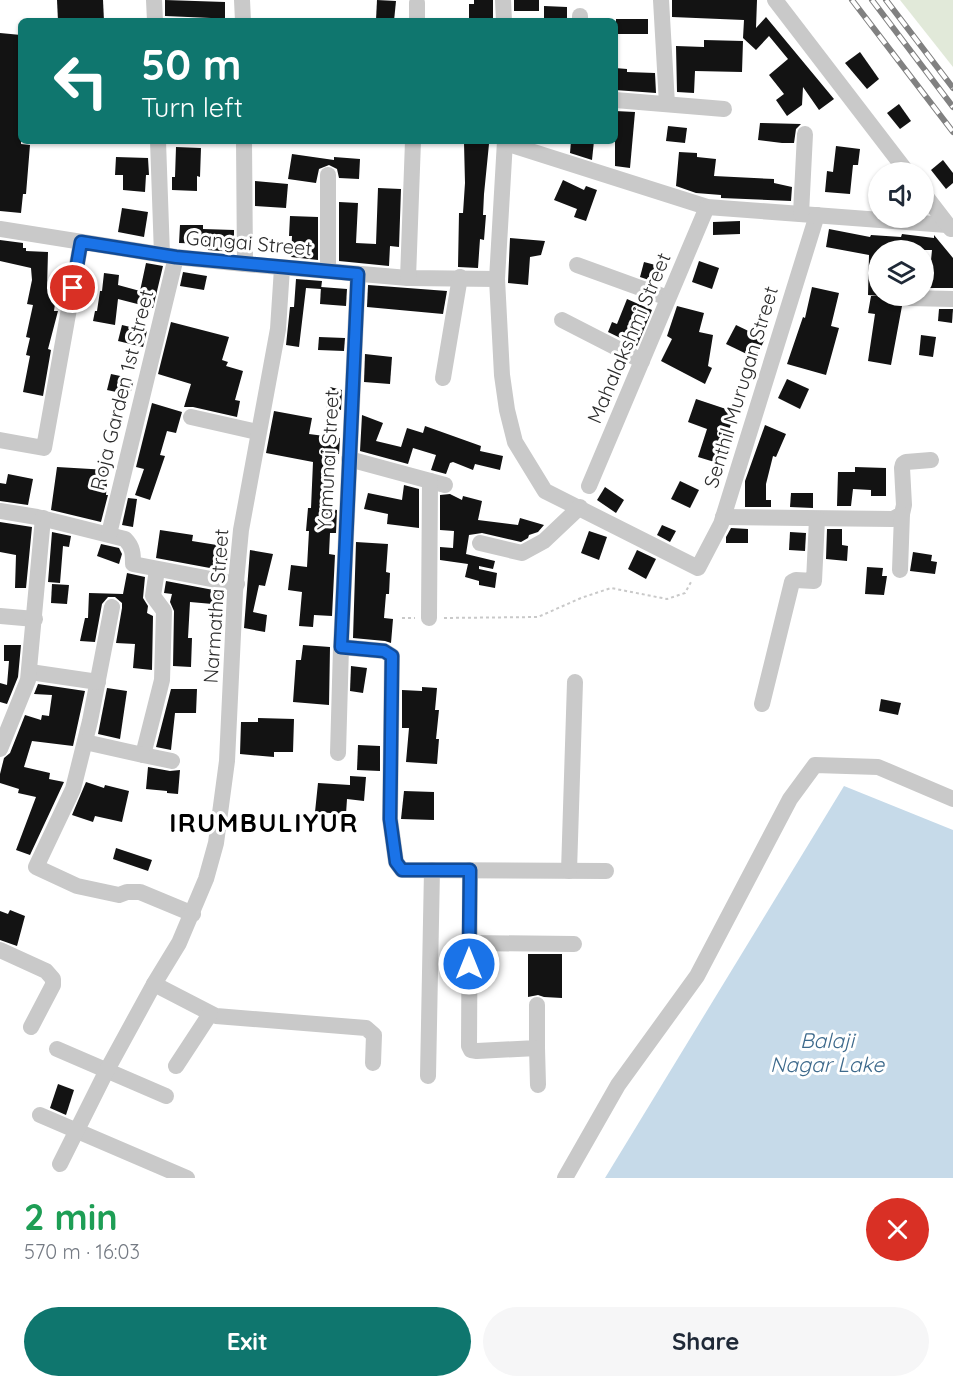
<!DOCTYPE html>
<meta charset="utf-8">
<style>
:root{--surface:#fff;--page:#f6f6f7;--text:#1f2937;--muted:#747a83;--accent:#0f766e}
body{margin:0;font-family:Quicksand,sans-serif;background:var(--page);color:var(--text);height:100vh;display:flex;flex-direction:column;font-size:22px;white-space:nowrap}
*{box-sizing:border-box;margin:0}
p{font-size:20px;color:var(--muted)}
.icon{flex:none;width:33px;height:33px;fill:none;stroke:currentColor;stroke-width:2;stroke-linecap:round;stroke-linejoin:round}
.map{position:relative;height:1178px;overflow:hidden}
.panel{display:flex;flex-direction:column;background:var(--surface);flex:1}
.panel>*{flex:none}
.guide{position:absolute;left:18px;top:18px;width:600px;height:126px;border-radius:9px;box-shadow:0 2px 4px #0004;background:#0f766e;color:#fff;overflow:hidden}
.tools{position:absolute;left:868px;top:162px;display:grid;gap:12px}
.tools a{display:grid;place-items:center;width:66px;height:66px;border-radius:50%;background:var(--surface);box-shadow:0 2px 4px #0004;font-size:30px}
.pin{position:absolute;display:grid;place-items:center;width:51px;height:51px;color:#fff;margin:-26px;border:3px solid #fff;border-radius:50%;box-shadow:0 2px 6px #0007}
.me{position:absolute;width:66px;margin:-33px;rotate:0deg;stroke-linejoin:round;filter:drop-shadow(0 0 4px #0008)}
.turn{display:flex;align-items:center;gap:21px;height:126px;padding:0 24px;font-size:27px}
.turn .icon{width:78px;height:78px;stroke-width:2.5}
.turn b{display:block;font-size:42px;line-height:51px}
.round{display:grid;place-items:center;flex:none;width:63px;height:63px;border-radius:32px;background:var(--page)}
.headline{display:flex;align-items:center;justify-content:space-between;height:102px;padding:0 24px}
h1{font-size:36px;font-weight:700;line-height:45px;color:#1e9e55}
.cta{display:flex;gap:12px;margin-top:auto;padding:12px 24px}
.cta a{flex:1;height:69px;border-radius:36px;background:var(--accent);color:#fff;font-size:24px;font-weight:700;line-height:69px;text-align:center}
.cta a+a{background:var(--page);color:var(--text)}
.map>svg:first-child{display:block}
.green{fill:#e1e9d9}
.water{fill:#c6dae9}
.building{fill:#131313}
.lines{fill:none;stroke-linecap:round;stroke-linejoin:round}
.path{stroke:#c9c9c9;stroke-width:2;stroke-dasharray:3 3;stroke-linecap:butt}
.minor{stroke:#c9c9c9;stroke-width:16}
.rail-casing{stroke:#818181;stroke-width:6}
.rail{stroke:#fff;stroke-width:4;stroke-dasharray:11;stroke-linecap:butt}
.route-casing{stroke:#114b97;stroke-width:15}
.route{stroke:#1a73e8;stroke-width:10}
.labels{text-anchor:middle;stroke-width:6;stroke-linejoin:round;paint-order:stroke}
.street-label{font-size:20px;fill:#2c2c2c;stroke:#fff}
.water-label{font-size:21px;font-style:italic;fill:#3d698b;stroke:#fff}
.district-label{font-size:26px;font-weight:bold;letter-spacing:1.5px;fill:#000;stroke:#fff}
</style>
<div class="map">
<svg width="953" height="1178" viewBox="0 0 953 1178">
<rect width="100%" height="100%" fill="#fff"/>
<path class="green" d="M900,0H953V67Z"/>
<path class="water" d="M844,786L953,830V1178H605Z"/>
<g class="building">
<path d="M57,0H103L104,21H58Z"/>
<path d="M165,0L225,2V21H211V18L165,16Z"/>
<path d="M377,0L396,1L394,21L376,20Z"/>
<path d="M474,0H493V21H469V4H474Z"/>
<rect x="514" y="0" width="25" height="11"/>
<path d="M672,0H757L756,28L766,17L834,99L819,110L803,87L802,105L787,116L776,100L784,94L769,75L788,59L769,36L756,50L743,38L744,20L672,17Z"/>
<path d="M544,6L567,7V21L544,19Z"/>
<rect x="616" y="19" width="32" height="15"/>
<path d="M0,33L21,35V144L30,145L26,194H23L21,213L0,211Z"/>
<path d="M704,40L743,41L742,72L695,71L694,93L677,92L676,46L704,47Z"/>
<path d="M860,52L879,79L867,89L845,63Z"/>
<path d="M615,68L627,69V72L655,73L656,93L615,90Z"/>
<path d="M899,104L911,121L900,129L887,113Z"/>
<path d="M615,111L635,112L630,168L615,166Z"/>
<path d="M760,123L801,124L796,129L794,143H782L758,140Z"/>
<path d="M668,126L687,128L685,143L666,141Z"/>
<path d="M571,141H594L592,160L570,153Z"/>
<path d="M464,143L489,144L484,194L483,215H486L484,240L480,239L478,268L458,267L459,213H463L465,183Z"/>
<path d="M836,146L860,149L858,165H853L850,194L825,192L827,171L833,172Z"/>
<path d="M176,147L201,148L200,177L197,176V191L172,190V177H175Z"/>
<path d="M679,152L697,153V157L716,159L714,176L774,179V183L792,187L791,201L721,198V195L696,193L676,186Z"/>
<path d="M292,154L334,160V157L360,159L359,179L339,178L337,169L329,165L319,169L316,183L288,179Z"/>
<path d="M116,157L148,158L149,175H146L145,192L123,190V175H115Z"/>
<path d="M943,160L953,173V183L946,189L931,170Z"/>
<path d="M563,180L584,190L586,186L597,190L586,221L574,217L577,209L554,200Z"/>
<path d="M255,181L288,184L286,208L255,206Z"/>
<path d="M378,188L401,189L399,247L390,246L389,266L339,261V202L358,203L356,243L376,244Z"/>
<path d="M122,208L148,212L144,237L118,232Z"/>
<path d="M290,216L318,217V260L291,257L292,236H289Z"/>
<path d="M740,221V234L713,235V222Z"/>
<path d="M180,225H203V229L234,230V252L208,250V244L179,243Z"/>
<path d="M829,229L870,237L871,235L901,237L902,234L934,238V235L953,258V288H924V271H930L932,250H879V296H892V301H898L902,306L891,365L868,361L875,314L868,313L871,296H879L868,295L869,255L826,247Z"/>
<path d="M510,238L545,241L541,255L530,257L528,285L508,283Z"/>
<path d="M0,240L23,243V248H26V251L48,252L47,289L57,290L54,311H58L48,349L51,350L43,396L23,392L30,356L26,355L30,338L26,337L33,305L27,304L32,280L31,268L0,261Z"/>
<path d="M699,261L719,268L712,289L692,282Z"/>
<path d="M644,262L663,267L658,283L640,277Z"/>
<path d="M146,263L163,266L153,308L118,299L115,325L93,321L95,311H97L100,291H102L104,273L119,275L118,285L140,291Z"/>
<path d="M183,272L207,276L204,290L180,286Z"/>
<path d="M296,279L322,281L321,289L306,288L299,347L286,345L290,307H294Z"/>
<path d="M368,285L447,291L443,314L367,307Z"/>
<path d="M321,287L347,289L346,306L320,304Z"/>
<path d="M812,287L839,293L831,326L839,328L826,375L787,364L803,317L805,318Z"/>
<path d="M627,299L652,310L637,346L608,332L612,322L617,324Z"/>
<path d="M677,306L704,313L699,332L713,335L708,366L712,368L705,384L661,361L672,339L667,336Z"/>
<path d="M939,309H953L952,323L938,321Z"/>
<path d="M171,322L229,337L222,360L228,362L226,366L243,371L235,400L240,401L237,417L193,407H184L191,384L158,374Z"/>
<path d="M122,325L147,331L143,347L118,341Z"/>
<path d="M736,325L765,339L755,358L726,344Z"/>
<path d="M921,335L936,337L933,357L919,355Z"/>
<path d="M319,337L345,338L344,351L318,350Z"/>
<path d="M365,354L392,357L390,384L364,382Z"/>
<path d="M111,374L134,379L130,395L107,390Z"/>
<path d="M787,379L809,389L800,409L778,398Z"/>
<path d="M330,387L342,390L341,410L326,407Z"/>
<path d="M696,399L735,412L726,439H728L721,464L698,457L707,429L688,422Z"/>
<path d="M152,403L182,412L176,433L167,431L160,455L165,456L150,500L135,495L144,469L136,467Z"/>
<path d="M274,411L312,418L309,434L340,438L339,454L332,453L330,485H332L331,509L337,510L336,533H330L329,554L335,555L332,616L314,615L313,627L299,626L302,592L288,590L291,565L307,567L309,531H306L308,508H311L313,462L266,453Z"/>
<path d="M362,415L383,423L376,441L401,447L407,428L423,433L425,426L481,446L480,451L503,456L500,470L475,464L473,470L453,462L450,463L446,474L431,470L436,455L413,448L408,464L360,451Z"/>
<path d="M765,425L786,434L776,457L773,456L766,484V500H771V507H745V481Z"/>
<path d="M57,467L108,470L106,495H108L101,522L51,510Z"/>
<path d="M855,467L886,468V496H871V490L853,489L851,506H837L838,472H855Z"/>
<path d="M8,474L33,479L28,505L0,501V483L6,484Z"/>
<path d="M680,481L699,490L690,508L671,499Z"/>
<path d="M404,485L419,489V528L387,524L388,514L364,509L368,493L402,500Z"/>
<path d="M605,487L624,500L616,513L597,500Z"/>
<path d="M791,493H813V508L790,507Z"/>
<path d="M450,494L462,500L463,496L482,501L478,520L518,525L520,518L544,525L538,532L529,535L528,538L521,542L482,533L469,535L466,554L495,561L493,569L479,566V569L497,573L495,588L479,585V581L465,577L468,564L440,560V547L453,548L454,531L440,530V495Z"/>
<path d="M128,498L137,499L133,527L122,525Z"/>
<path d="M0,522L32,527L26,588H15L16,555L0,552Z"/>
<path d="M662,525L676,531L670,542L657,535Z"/>
<path d="M731,528L748,529V543H726V537Z"/>
<path d="M827,529H842V545L848,546L847,561L826,559Z"/>
<path d="M160,530L193,535L192,541L223,546V550L228,551L226,571L156,558Z"/>
<path d="M589,531L607,537L599,560L581,553Z"/>
<path d="M52,532L71,536L69,547L63,546L60,583L48,582Z"/>
<path d="M790,532L806,533L805,551L789,550Z"/>
<path d="M356,542L388,544L386,572L390,573L389,594H386L384,618L393,619L391,643L385,641L353,638Z"/>
<path d="M101,544L119,548L122,554L119,564L97,556Z"/>
<path d="M250,550L273,554L265,586L259,585L253,612L267,615L265,632L244,628Z"/>
<path d="M637,550L656,559L646,579L628,569Z"/>
<path d="M913,552L932,555L931,561L937,562L935,574L910,571Z"/>
<path d="M867,567L883,568L882,576H887L884,595L865,594Z"/>
<path d="M127,573L145,577L143,598L148,606L147,613L153,616L152,670L133,668L135,644L116,643L122,608V603L115,597H108L102,604L95,642L80,641L85,618H88L89,593L123,594Z"/>
<path d="M166,581L224,592V605L190,602L188,638H192L191,667L173,666L174,611L170,602L172,594L164,593Z"/>
<path d="M52,584L69,585L67,604L51,603Z"/>
<path d="M4,645H21L18,677L7,704L0,702V683L7,685L9,661H4Z"/>
<path d="M303,645L330,647L329,705L293,702L296,660H301Z"/>
<path d="M351,666L367,668L363,693L350,691Z"/>
<path d="M38,684L85,691L73,746L32,741L24,767L50,773L49,779L64,782L30,855L16,850L36,797L18,793L19,789L0,783V774L4,758L10,753L25,715L41,720L42,715L49,716L52,695L34,694Z"/>
<path d="M422,687L437,688L435,710H439L436,739H439L437,764L406,762L409,728H402V690L422,691Z"/>
<path d="M107,688L127,691L120,739L98,734Z"/>
<path d="M171,689H197L196,713H175L171,750L156,747Z"/>
<path d="M881,699L901,703L898,715L879,711Z"/>
<path d="M258,718L294,719L293,752H274V757L240,754L241,722H258Z"/>
<path d="M358,745L380,746V771L357,770Z"/>
<path d="M148,767L170,771L180,770L178,794L167,793V791L146,789Z"/>
<path d="M350,776L366,777L364,801L347,799L346,814L315,812L318,783L350,785Z"/>
<path d="M86,782L104,788L105,785L129,791L122,822L95,816L93,822L72,815Z"/>
<path d="M404,791L434,792V820L401,819Z"/>
<path d="M116,848L152,860L148,871L113,859Z"/>
<path d="M10,910L25,916L17,946L0,940V911L8,914Z"/>
<path d="M528,954H562V998L544,997L538,995L528,997Z"/>
<path d="M58,1084L74,1090L66,1115L50,1108Z"/>
</g>
<g class="lines">
<g class="path">
<path d="M402,618H415"/>
<path d="M444,618L538,617L581,598L611,588L667,599L685,593L691,582"/>
</g>
<g class="minor">
<path d="M154,0L155,21"/>
<path d="M242,0L243,21"/>
<path d="M503,0L504,21"/>
<path d="M661,0L667,104"/>
<path d="M775,0L907,172"/>
<path d="M580,16V21"/>
<path d="M417,21V3"/>
<path d="M615,100L724,109"/>
<path d="M158,141L162,255"/>
<path d="M244,141L245,264"/>
<path d="M505,141L497,279L502,375L507,410L515,442L545,491L698,568L721,524L817,215"/>
<path d="M505,143L707,207L947,225"/>
<path d="M924,194L951,229"/>
<path d="M801,214L805,134"/>
<path d="M0,229L176,257L245,264L408,278L497,279"/>
<path d="M577,265L668,298"/>
<path d="M328,271V175"/>
<path d="M408,278L413,141"/>
<path d="M908,298L953,299"/>
<path d="M562,320L642,361"/>
<path d="M443,378L460,277"/>
<path d="M191,417L257,432"/>
<path d="M0,440L44,448L81,242"/>
<path d="M349,459L445,485"/>
<path d="M589,486L707,207"/>
<path d="M0,511L37,517L125,539C133,547 133,554 133,564L237,584"/>
<path d="M723,517L893,519L902,514L904,505L902,468L903,464L906,462L931,460"/>
<path d="M109,534L176,257"/>
<path d="M480,543L522,553L544,541L580,507"/>
<path d="M157,570L153,596L164,611L162,680L143,755L172,761"/>
<path d="M900,570L902,514"/>
<path d="M112,607L90,721L73,789L36,867L77,886L119,895L127,892H140L193,914"/>
<path d="M0,616L35,619"/>
<path d="M429,618L430,481"/>
<path d="M341,647L384,651L392,656L390,819L396,862L402,870L606,871"/>
<path d="M30,672L98,682"/>
<path d="M762,704L792,582L796,580L814,581L817,519"/>
<path d="M85,742L143,755"/>
<path d="M0,749L28,680L43,518"/>
<path d="M338,753L341,647L358,274"/>
<path d="M470,870L469,1046L471,1050L477,1051L537,1048V1005"/>
<path d="M569,871L575,682"/>
<path d="M469,943L574,944"/>
<path d="M0,950L46,971L53,979V985L31,1027"/>
<path d="M154,984L216,1016L366,1028L374,1035L373,1063"/>
<path d="M537,1048L538,1085"/>
<path d="M57,1049L166,1096"/>
<path d="M176,1066L210,1014"/>
<path d="M428,1076L432,870"/>
<path d="M40,1115L187,1178"/>
<path d="M60,1164L107,1070L154,984L179,943L206,879L216,843L227,761L235,592L241,530L278,329L282,268"/>
<path d="M565,1178L618,1085L697,976L790,799L815,765L878,767L953,799"/>
</g>
<defs>
<g id="rail">
<path d="M852,0L953,132"/>
<path d="M872,0L953,107"/>
<path d="M886,0L953,88"/>
</g>
</defs>
<use href="#rail" class="rail-casing"/>
<use href="#rail" class="rail"/>
</g>
<g class="lines">
<defs>
<path id="route" d="M73,288L81,242L176,257L358,274L341,647L384,651L392,656L390,819L396,862L402,870H470L469,964"/>
</defs>
<use href="#route" class="route-casing"/>
<use href="#route" class="route"/>
</g>
<g class="labels">
<g class="street-label">
<text transform="translate(249 243) rotate(5)" y="7">Gangai Street</text>
<text transform="translate(629 338) rotate(-67)" y="7">Mahalakshmi Street</text>
<text transform="translate(741 387) rotate(-73)" y="7">Senthil Murugan Street</text>
<text transform="translate(122 390) rotate(-76)" y="7">Roja Garden 1st Street</text>
<text transform="translate(328 460) rotate(-87)" y="7">Yamunai Street</text>
<text transform="translate(216 606) rotate(-86)" y="7">Narmatha Street</text>
</g>
<g class="water-label">
<text x="827" y="1048">Balaji<tspan x="827" dy="24">Nagar Lake</tspan></text>
</g>
<g class="district-label">
<text x="264" y="832">IRUMBULIYUR</text>
</g>
</g>
</svg>
<div class="tools">
<a><svg class="icon" aria-label="sound" viewBox="0 0 24 24"><path d="M4 9h4l5-4v14l-5-4H4zM17 9q2 3 0 6"/></svg></a>
<a><svg class="icon" aria-label="layers" viewBox="0 0 24 24"><path d="M12 4l9 5-9 5-9-5zM3 14l9 5 9-5"/></svg></a>
</div>
<div class="pin" style="left:73px;top:288px;background:#d93025"><svg class="icon" aria-label="arrive" viewBox="0 0 24 24"><path d="M6 21V4h12l-3 4 3 4H6"/></svg></div>
<svg class="me" style="left:469px;top:964px" viewBox="-20 -20 40 40"><circle r="17" fill="#1a73e8" stroke="#fff" stroke-width="3"/><path d="M0-11L8 9 0 5-8 9z" fill="#fff"/></svg>
<div class="guide">
<div class="turn"><svg class="icon" aria-label="left" viewBox="0 0 24 24"><path d="M17 20v-9H6M10 6l-5 5 5 5"/></svg><div><b>50 m</b>Turn left</div></div>
</div>
</div>
<section class="panel">
<div class="headline"><div><h1>2 min</h1><p>570 m · 16:03</p></div><a class="round" style="background:#d93025;color:#fff"><svg class="icon" aria-label="close" viewBox="0 0 24 24"><path d="M6 6l12 12M18 6L6 18"/></svg></a></div>
<div class="cta"><a>Exit</a><a>Share</a></div>
</section>
